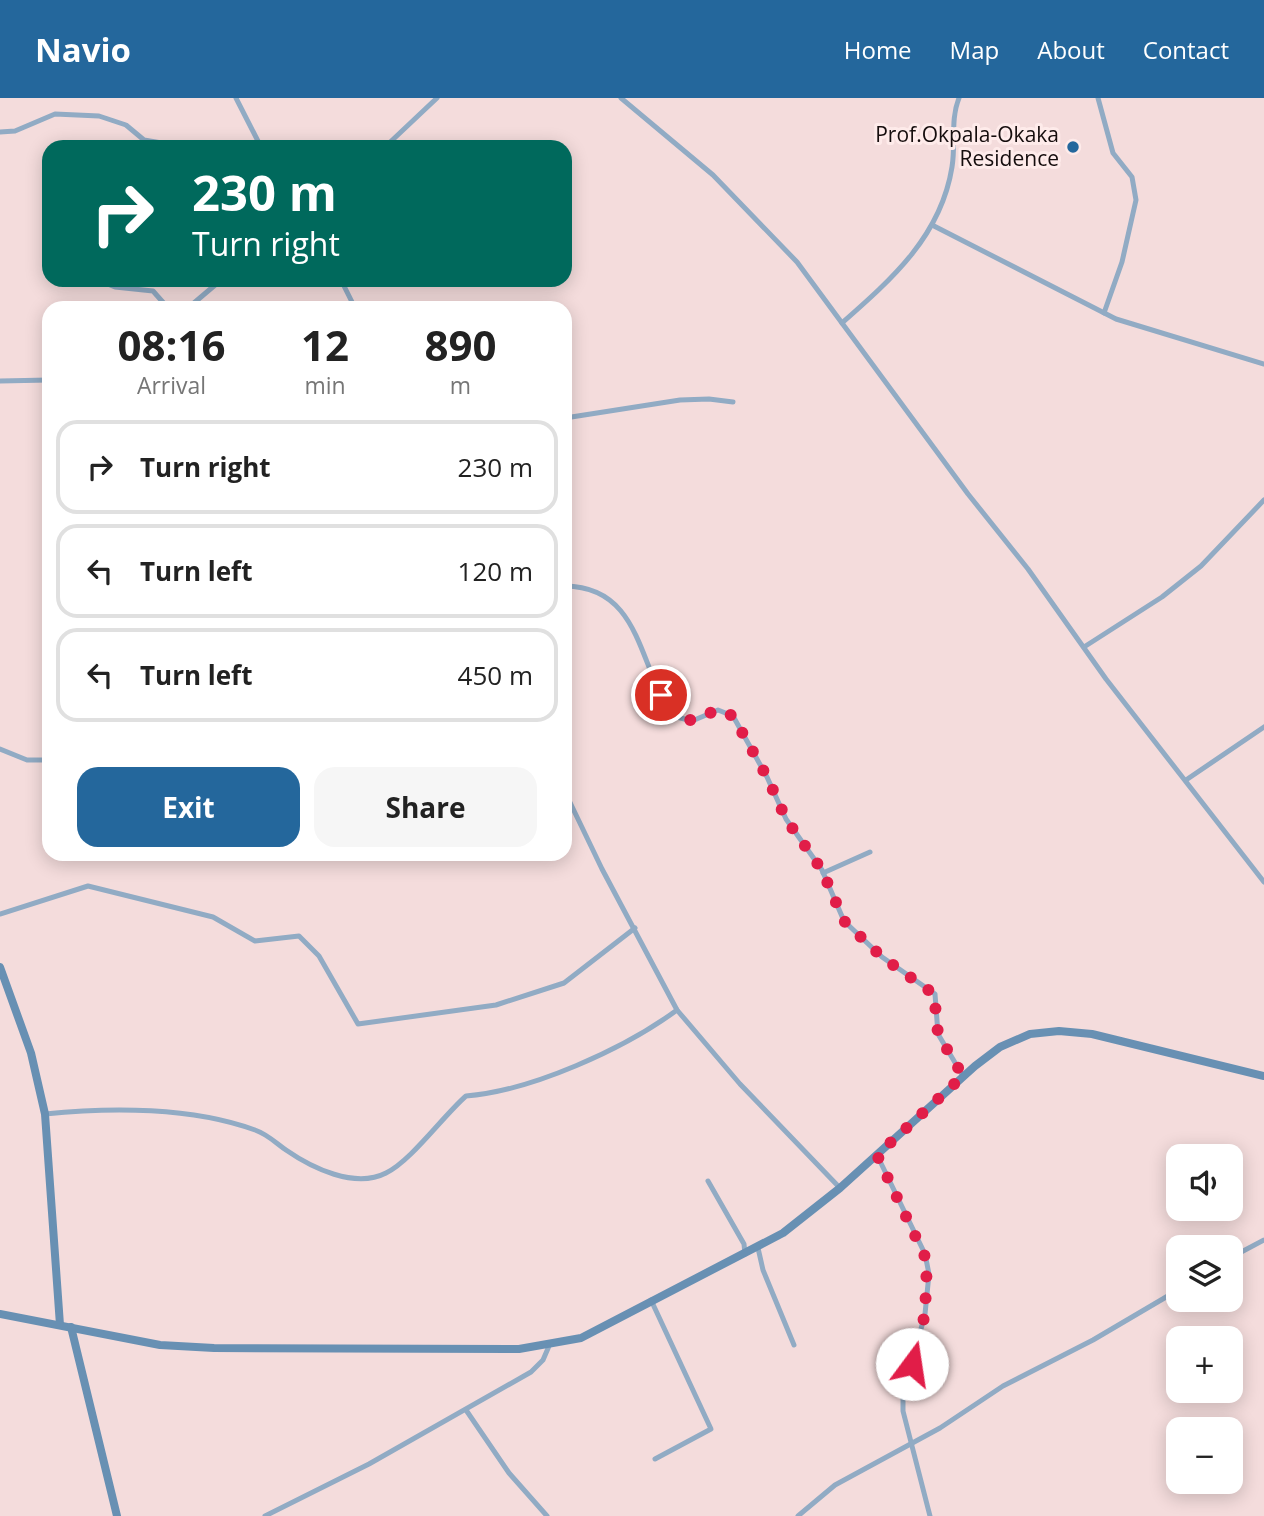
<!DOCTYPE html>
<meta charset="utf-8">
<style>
:root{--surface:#fff;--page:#f6f6f6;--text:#222;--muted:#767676;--line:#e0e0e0;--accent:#24679c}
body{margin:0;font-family:"Open Sans",sans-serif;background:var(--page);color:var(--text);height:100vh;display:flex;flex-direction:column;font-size:26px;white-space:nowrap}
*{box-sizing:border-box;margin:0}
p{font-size:23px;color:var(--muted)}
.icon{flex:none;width:38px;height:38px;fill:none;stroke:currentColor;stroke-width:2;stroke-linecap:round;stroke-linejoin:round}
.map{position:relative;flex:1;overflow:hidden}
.details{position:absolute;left:42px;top:203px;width:530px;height:560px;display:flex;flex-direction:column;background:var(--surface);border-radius:21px;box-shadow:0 4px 18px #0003}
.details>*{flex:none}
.top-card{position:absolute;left:42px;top:42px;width:530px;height:147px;border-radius:21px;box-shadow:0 4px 18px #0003;background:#00695c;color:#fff;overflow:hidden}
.tools{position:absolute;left:1166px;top:1046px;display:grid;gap:14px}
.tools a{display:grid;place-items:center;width:77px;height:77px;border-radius:14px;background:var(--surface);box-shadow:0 4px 18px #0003;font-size:35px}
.pin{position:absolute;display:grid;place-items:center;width:60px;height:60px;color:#fff;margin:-30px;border:4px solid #fff;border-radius:50%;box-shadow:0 2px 7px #0007}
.me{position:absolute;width:77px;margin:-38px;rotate:14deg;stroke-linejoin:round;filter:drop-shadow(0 0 5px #0008)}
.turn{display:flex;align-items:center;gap:24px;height:147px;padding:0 35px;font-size:32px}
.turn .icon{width:91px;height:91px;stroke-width:2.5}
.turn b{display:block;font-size:49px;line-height:60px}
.eta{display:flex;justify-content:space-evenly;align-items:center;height:119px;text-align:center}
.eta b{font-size:42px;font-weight:700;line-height:49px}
.button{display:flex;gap:14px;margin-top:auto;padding:14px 35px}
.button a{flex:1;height:80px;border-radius:21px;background:var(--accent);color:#fff;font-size:28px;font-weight:700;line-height:80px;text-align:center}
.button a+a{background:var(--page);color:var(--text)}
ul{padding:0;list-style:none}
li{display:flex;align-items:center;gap:21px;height:94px;margin:0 14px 10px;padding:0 21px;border:4px solid var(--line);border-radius:21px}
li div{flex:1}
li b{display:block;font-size:26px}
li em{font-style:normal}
header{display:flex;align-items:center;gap:42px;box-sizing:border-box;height:98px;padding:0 35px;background:var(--accent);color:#fff}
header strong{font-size:33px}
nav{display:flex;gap:38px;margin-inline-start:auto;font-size:24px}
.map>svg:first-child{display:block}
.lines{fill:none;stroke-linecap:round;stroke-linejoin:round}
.street{stroke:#91abc4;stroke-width:5}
.secondary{stroke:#6890b3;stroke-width:8}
.route{stroke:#e11d48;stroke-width:12;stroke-dasharray:0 21.6}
.poi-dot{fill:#24679c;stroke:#feebea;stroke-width:2.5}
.labels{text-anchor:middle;stroke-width:6;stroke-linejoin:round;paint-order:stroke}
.poi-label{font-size:21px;fill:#150d0d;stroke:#feebea;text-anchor:end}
</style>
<header>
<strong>Navio</strong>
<nav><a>Home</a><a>Map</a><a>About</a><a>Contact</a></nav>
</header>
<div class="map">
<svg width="1264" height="1418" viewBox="0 0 1264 1418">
<rect width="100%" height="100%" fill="#f4dcdc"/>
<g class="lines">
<g class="street">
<path d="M236,0L261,49"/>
<path d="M621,0L713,77L797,164L968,396L1028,471L1106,581L1264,784"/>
<path d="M1098,0L1113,55L1132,79L1136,102L1122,164L1104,215"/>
<path d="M0,34L15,33L55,16L99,18L126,27L144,42L185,49"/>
<path d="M385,49L437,0"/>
<path d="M934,128L1116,221L1264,266"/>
<path d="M98,182L115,189L153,193L168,210"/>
<path d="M341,182L355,210"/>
<path d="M188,210L221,182"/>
<path d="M842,225C892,181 941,138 952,69C956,46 950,22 959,0"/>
<path d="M0,283L49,282"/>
<path d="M565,320L680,302L709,301L733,304"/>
<path d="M565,488C642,489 638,569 673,618L692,623L718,612L733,618L767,679L786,721L822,772L844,823L882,859L935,896L938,936L963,978"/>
<path d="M1084,549L1162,499L1201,468L1264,402"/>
<path d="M0,651L27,662H49"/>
<path d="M1186,682L1264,629"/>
<path d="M565,694L602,771L677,912L740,986L840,1090"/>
<path d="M823,775L870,754"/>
<path d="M0,816L88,788L213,819L255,843L299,838L319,858L358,926L496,907L564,885L635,830"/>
<path d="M45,1016C111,1009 192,1009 255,1032C267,1036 276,1045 286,1052C312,1070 355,1091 386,1075C411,1063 443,1018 466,998C531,993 624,951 677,912"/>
<path d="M877,1057L925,1156L929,1176L925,1216L903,1298V1313L930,1418"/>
<path d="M708,1083L744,1146L745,1156"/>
<path d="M758,1150L763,1172L794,1247"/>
<path d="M1230,1160L1264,1142"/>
<path d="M651,1202L711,1331L655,1361"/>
<path d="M466,1312L509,1375L547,1418"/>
<path d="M265,1418L369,1366L531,1274L543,1262L549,1248"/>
<path d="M798,1418L835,1387L940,1330L1003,1288L1093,1242L1178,1192"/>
</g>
<g class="secondary">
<path d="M0,869L31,955L45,1016L60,1227"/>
<path d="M0,1216L160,1247L214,1250L519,1251L581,1240L783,1135L840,1090L975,968L1000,949L1030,936L1059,933L1092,936L1264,978"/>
<path d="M71,1229L117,1418"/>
</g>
</g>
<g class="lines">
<path class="route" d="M661,597L673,618L685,624L718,612L733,618L767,679L786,721L822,772L844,823L882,859L934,896L938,936L963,978L877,1057L927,1163L925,1216L912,1266"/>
</g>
<circle class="poi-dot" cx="1073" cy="49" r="7"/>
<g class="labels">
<g class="poi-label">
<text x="1059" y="44">Prof.Okpala-Okaka<tspan x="1059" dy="24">Residence</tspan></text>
</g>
</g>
</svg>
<div class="tools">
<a><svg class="icon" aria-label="sound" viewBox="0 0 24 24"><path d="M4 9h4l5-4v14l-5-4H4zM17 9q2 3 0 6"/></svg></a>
<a><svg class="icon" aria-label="layers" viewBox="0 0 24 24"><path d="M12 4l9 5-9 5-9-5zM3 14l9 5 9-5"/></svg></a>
<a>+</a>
<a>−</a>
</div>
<div class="pin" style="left:661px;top:597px;background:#d93025"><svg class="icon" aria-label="arrive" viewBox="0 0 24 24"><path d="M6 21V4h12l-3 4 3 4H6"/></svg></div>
<svg class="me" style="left:912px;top:1266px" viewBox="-20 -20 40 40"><circle r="19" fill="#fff"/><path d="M0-13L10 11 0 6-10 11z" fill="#e11d48"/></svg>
<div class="top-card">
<div class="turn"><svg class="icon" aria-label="right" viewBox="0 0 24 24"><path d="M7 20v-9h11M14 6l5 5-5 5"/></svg><div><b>230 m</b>Turn right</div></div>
</div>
<section class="details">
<div class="eta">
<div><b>08:16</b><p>Arrival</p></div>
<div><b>12</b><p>min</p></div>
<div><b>890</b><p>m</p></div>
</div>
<ul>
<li><svg class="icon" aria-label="right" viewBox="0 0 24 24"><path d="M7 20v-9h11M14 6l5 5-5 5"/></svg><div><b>Turn right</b></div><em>230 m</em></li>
<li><svg class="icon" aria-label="left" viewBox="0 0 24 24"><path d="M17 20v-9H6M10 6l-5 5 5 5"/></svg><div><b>Turn left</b></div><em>120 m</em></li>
<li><svg class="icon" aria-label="left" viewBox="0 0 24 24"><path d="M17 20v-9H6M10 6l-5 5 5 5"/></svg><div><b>Turn left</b></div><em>450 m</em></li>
</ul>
<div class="button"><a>Exit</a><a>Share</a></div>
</section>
</div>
